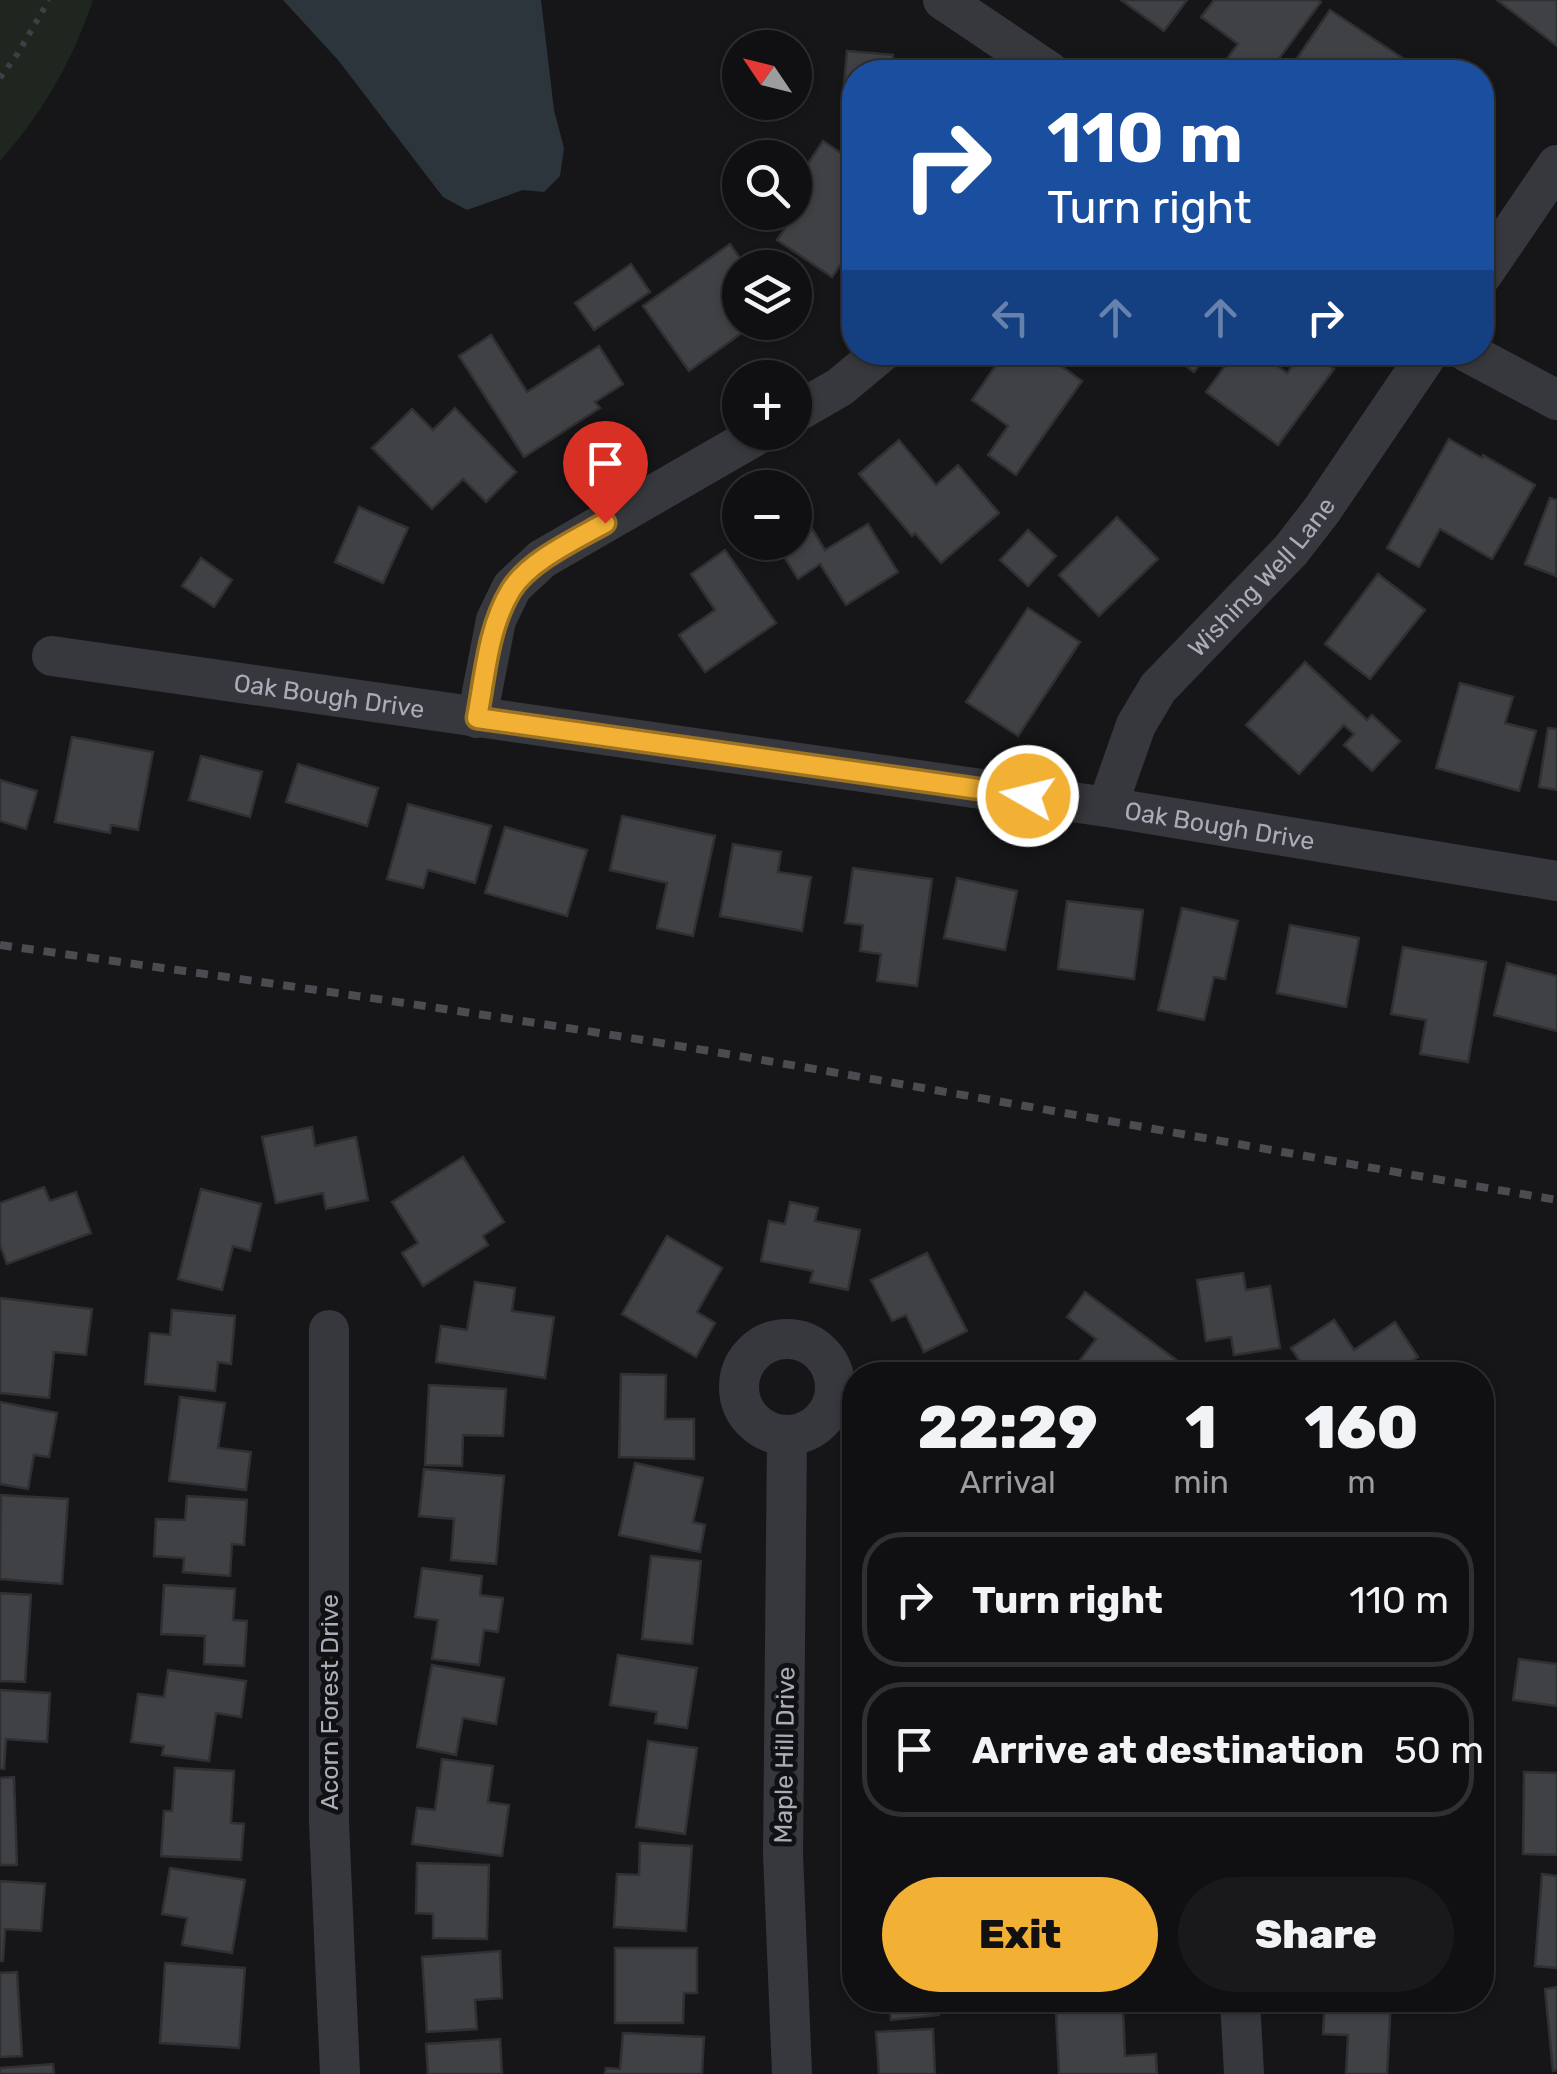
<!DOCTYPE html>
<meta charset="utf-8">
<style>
:root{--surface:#101012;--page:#19191b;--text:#f1f3f6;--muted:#9c9d9f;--line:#303032;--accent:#f2b134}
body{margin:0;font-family:Rubik,sans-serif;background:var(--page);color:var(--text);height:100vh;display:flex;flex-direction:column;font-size:38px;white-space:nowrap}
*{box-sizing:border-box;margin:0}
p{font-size:32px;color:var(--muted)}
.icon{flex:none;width:55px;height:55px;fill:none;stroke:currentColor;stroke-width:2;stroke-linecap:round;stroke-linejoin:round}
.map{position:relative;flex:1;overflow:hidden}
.drawer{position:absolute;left:842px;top:1362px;width:652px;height:650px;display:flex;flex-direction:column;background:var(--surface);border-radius:40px;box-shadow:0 2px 8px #0004,0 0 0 2px var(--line)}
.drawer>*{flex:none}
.hud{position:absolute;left:842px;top:60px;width:652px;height:305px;border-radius:40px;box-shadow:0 2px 8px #0004,0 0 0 2px var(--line);background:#1a4fa0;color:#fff;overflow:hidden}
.needle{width:65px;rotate:305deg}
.tools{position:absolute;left:722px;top:30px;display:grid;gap:20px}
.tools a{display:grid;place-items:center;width:90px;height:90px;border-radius:50%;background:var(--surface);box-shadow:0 2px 8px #0004,0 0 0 2px var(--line);font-size:50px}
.pin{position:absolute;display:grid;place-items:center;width:85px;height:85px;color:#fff;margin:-102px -42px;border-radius:50% 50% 50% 0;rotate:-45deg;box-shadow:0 0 10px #0007}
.pin .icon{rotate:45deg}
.me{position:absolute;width:110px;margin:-55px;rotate:278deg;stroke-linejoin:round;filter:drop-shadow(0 0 8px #0008)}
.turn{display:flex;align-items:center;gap:35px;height:210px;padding:0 40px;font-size:45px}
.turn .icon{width:130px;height:130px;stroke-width:2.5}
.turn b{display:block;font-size:70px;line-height:85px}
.lanes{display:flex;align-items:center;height:95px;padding:0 40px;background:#0003;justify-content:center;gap:50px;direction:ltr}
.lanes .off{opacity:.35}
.eta{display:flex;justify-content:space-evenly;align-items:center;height:170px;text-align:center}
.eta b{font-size:60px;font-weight:800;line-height:70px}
.action{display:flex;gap:20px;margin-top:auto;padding:20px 40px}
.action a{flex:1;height:115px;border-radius:60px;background:var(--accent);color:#111;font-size:40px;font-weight:800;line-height:115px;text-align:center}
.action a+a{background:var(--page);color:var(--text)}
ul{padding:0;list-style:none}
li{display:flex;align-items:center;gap:30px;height:135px;margin:0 20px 15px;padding:0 20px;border:5px solid var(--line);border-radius:40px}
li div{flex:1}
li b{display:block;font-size:38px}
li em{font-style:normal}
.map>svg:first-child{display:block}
.green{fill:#1e261f}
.water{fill:#2c353c}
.building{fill:#404145;stroke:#303034;stroke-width:2.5}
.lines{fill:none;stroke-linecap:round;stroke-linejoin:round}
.path{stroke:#3d3f44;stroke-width:6;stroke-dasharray:5 8;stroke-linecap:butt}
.minor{stroke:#37383d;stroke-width:40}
.rail{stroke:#4a4c52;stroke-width:8;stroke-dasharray:12 10;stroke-linecap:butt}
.route-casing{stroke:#9d7322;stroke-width:25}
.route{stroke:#f2b134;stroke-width:18}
.labels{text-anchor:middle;stroke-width:10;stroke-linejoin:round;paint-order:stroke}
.street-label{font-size:25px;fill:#a8adb8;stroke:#111113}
</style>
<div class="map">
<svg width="1557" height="2074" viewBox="0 0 1557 2074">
<rect width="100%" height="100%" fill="#161618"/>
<path class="green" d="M0,0H93C72,62 43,112 0,161Z"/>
<path class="water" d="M283,0H541L554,110L564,148L560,176L544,192L523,190L467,210L443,197L338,60Z"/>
<g class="building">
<path d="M1121,0H1187L1164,31Z"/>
<path d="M1214,0H1317L1321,2L1269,72H1217L1238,44L1201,17Z"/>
<path d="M1497,0H1557V46Z"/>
<path d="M1330,10L1404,59L1394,72H1292L1289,70Z"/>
<path d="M847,51L893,55L891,72H855V85L844,84Z"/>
<path d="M823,141L855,162V244L832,277L777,240L813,187L799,177Z"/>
<path d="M730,244L747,268H740V322H757L689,371L643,306Z"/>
<path d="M631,264L650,292L594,330L575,303Z"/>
<path d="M491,335L527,392L599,346L623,384L595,402L600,408L524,457L459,356Z"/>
<path d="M1005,352H1042L1082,381L1016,475L988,455L1008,426L972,400Z"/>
<path d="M1185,352H1209L1194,372L1179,361Z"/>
<path d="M1235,352H1259L1287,373L1302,352H1312L1334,369L1278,445L1206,392Z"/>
<path d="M455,408L516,472L486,502L463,479L432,509L372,448L412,409L433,430Z"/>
<path d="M1449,439L1482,458L1483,455L1535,485L1492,559L1440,529L1419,567L1387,548Z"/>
<path d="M899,440L936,485L958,465L999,513L941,563L915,533L912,536L859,474Z"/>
<path d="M1550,498L1557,500L1556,576L1525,564Z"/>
<path d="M359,507L408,528L383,583L335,562Z"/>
<path d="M804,516L825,550L868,524L898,572L846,605L820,564L798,579L775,542H795V522Z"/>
<path d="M1117,517L1158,559L1099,616L1059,575Z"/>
<path d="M1028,530L1056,556L1028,586L1000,560Z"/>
<path d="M725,550L776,623L705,672L679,635L715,610L691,574Z"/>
<path d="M201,558L232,580L214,607L182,586Z"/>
<path d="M1378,574L1425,610L1370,679L1325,644Z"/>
<path d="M1028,608L1080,642L1018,736L966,702Z"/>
<path d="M1305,662L1367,720L1372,715L1400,741L1372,771L1344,745L1354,734L1344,725L1299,774L1246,725Z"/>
<path d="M1460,683L1513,697L1505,723L1536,731L1519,791L1436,768Z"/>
<path d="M1548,728L1557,729V790L1539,787Z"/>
<path d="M72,737L153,752L138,830L111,825L110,833L55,822Z"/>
<path d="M201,756L262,772L250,817L189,800Z"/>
<path d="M298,764L378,788L367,826L286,802Z"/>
<path d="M0,780L37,791L26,829L0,821Z"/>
<path d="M408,804L491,826L475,883L428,870L423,888L387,879Z"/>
<path d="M622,816L715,836L693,936L657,928L667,883L610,870Z"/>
<path d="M505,827L587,850L567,916L485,893Z"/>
<path d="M733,844L781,852L778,872L811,877L802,931L720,916Z"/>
<path d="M853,868L932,879L917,986L877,981L881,954L860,951L863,925L845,923Z"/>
<path d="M957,878L1017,891L1005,950L944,938Z"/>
<path d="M1067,901L1143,910L1134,979L1058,969Z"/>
<path d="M1182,908L1238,921L1225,979L1214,977L1204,1020L1158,1010Z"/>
<path d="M1290,925L1359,938L1346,1007L1277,993Z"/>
<path d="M1403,947L1486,962L1468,1062L1420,1054L1426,1020L1391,1014Z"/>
<path d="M1507,963L1557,976V1031L1494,1015Z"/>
<path d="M312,1127L315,1146L356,1137L368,1200L326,1209L323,1193L276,1203L262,1137Z"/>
<path d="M463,1157L504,1222L483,1236L488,1245L423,1286L402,1253L418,1243L392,1202Z"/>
<path d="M44,1187L50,1201L76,1192L91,1233L7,1264L0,1245V1203Z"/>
<path d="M201,1189L261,1204L250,1251L233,1246L222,1290L178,1279Z"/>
<path d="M790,1202L818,1208L815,1221L860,1230L848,1290L810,1282L813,1271L761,1261L769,1221L785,1224Z"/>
<path d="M667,1236L722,1268L697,1312L715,1323L696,1357L622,1314Z"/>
<path d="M927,1253L967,1331L924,1352L906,1315L892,1321L871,1280Z"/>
<path d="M1243,1273L1246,1290L1270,1286L1280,1348L1234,1355L1231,1337L1206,1341L1197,1280Z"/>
<path d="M475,1282L515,1288L512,1311L554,1317L545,1378L436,1362L441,1326L467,1330Z"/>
<path d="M1085,1292L1179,1362L1170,1375H1075L1071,1372L1096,1339L1067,1317Z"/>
<path d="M0,1298L92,1309L86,1355L54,1352L49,1398L0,1393Z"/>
<path d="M172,1310L235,1316L231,1364L218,1362L215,1391L145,1384L150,1333L170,1335Z"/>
<path d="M1334,1320L1354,1350L1395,1322L1418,1357L1392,1375H1309L1291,1348Z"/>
<path d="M913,1362L956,1365V1375H913Z"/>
<path d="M621,1374L666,1375L665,1419H694V1459L619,1457Z"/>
<path d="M429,1385L506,1389L503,1436L463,1435L462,1466L425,1465Z"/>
<path d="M180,1397L225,1403L218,1448L251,1452L246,1490L169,1481Z"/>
<path d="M0,1402L57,1413L49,1457L34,1455L28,1489L0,1484Z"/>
<path d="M635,1463L703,1478L693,1522L705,1525L700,1552L619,1535Z"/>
<path d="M424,1469L504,1476L496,1564L451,1560L454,1519L419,1516Z"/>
<path d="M1,1495L68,1499L62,1584L0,1579Z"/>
<path d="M187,1496L247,1500L244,1545L232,1544L230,1576L183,1572L184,1558L154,1556L156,1519L185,1520Z"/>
<path d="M651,1556L701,1561L692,1644L642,1639Z"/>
<path d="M422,1568L482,1576L480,1595L503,1598L498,1632L484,1630L479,1665L432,1659L438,1620L415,1617Z"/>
<path d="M164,1585L235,1589L233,1620L247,1621L244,1666L204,1664L205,1636L161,1634Z"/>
<path d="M0,1593L31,1595L25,1682L0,1681Z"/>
<path d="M618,1655L697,1668L687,1728L655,1723L657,1712L610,1705Z"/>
<path d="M1519,1659L1557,1664V1706L1513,1700Z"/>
<path d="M432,1665L504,1678L496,1724L463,1718L456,1755L417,1747Z"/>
<path d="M168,1670L246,1681L241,1717L216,1713L209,1761L162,1755L164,1746L131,1742L138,1694L164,1697Z"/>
<path d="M0,1690L50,1693L47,1742L6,1739L4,1769L0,1768Z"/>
<path d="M648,1741L697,1748L685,1834L636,1827Z"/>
<path d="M442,1759L493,1766L488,1802L509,1805L502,1856L412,1844L417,1808L435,1810Z"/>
<path d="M175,1768L234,1771L231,1823L244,1824L241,1860L161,1856L164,1811H172Z"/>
<path d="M1524,1772L1557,1773V1855L1523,1854Z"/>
<path d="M14,1777L17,1865H0V1778Z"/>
<path d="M640,1843L692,1846L686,1931L614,1927L617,1874L639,1875Z"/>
<path d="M417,1863L489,1865L487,1939L433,1938V1914L416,1913Z"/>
<path d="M170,1868L245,1880L232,1953L182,1945L187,1918L162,1914Z"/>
<path d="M1542,1874L1557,1876V1968L1535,1966Z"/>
<path d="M0,1881L45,1884L41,1931L5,1929L3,1961H0Z"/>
<path d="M615,1948H697V1993H684L683,2023H615Z"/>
<path d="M500,1951L502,1998L475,2000L477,2029L427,2032L422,1957Z"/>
<path d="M165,1963L245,1968L239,2048L160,2043Z"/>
<path d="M17,1972L22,2056L0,2057V1973Z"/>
<path d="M1557,1987V2070L1553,2071L1545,1989Z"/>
<path d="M889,2000H937L939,2015L891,2020Z"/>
<path d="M1325,2000H1391L1387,2074H1346L1348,2035L1323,2034Z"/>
<path d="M1123,2010L1125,2056L1156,2054L1157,2074H1059L1056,2013Z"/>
<path d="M933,2029L935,2074H879L876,2032Z"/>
<path d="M623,2033L704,2037L702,2074H605L606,2068L620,2069Z"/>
<path d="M500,2039L502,2074H428L426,2044Z"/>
<path d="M53,2064L54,2074H0V2068Z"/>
</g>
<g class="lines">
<path class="path" d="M0,78L18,53L49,0"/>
<g class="minor">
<path d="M943,0L1050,72"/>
<path d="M1482,275L1557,165"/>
<path d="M1467,352L1557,400"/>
<path d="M795,413L840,387L882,352"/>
<path id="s1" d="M52,656L1107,807L1557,881"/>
<path d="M477,718L496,620L512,587L542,559L762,432"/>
<path id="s2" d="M1107,807L1136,725L1158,688L1291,550L1322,510L1429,352"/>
<path d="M329,1330V1822L340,2074"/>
<circle cx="787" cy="1387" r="48"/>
<path d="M787,1436L783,1854L792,2074"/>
<path d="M1240,2000L1244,2074"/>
</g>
<path class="rail" d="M0,945C256,981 513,1017 768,1061C1031,1106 1294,1155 1557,1200"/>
</g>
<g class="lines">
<defs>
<path id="route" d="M605,523C575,540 529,561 511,590C488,627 485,676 477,718L1028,796"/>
</defs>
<use href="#route" class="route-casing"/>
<use href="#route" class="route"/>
</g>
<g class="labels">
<g class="street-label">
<text dy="9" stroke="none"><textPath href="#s2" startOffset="282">Wishing Well Lane</textPath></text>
<text dy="9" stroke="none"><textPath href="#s1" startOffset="280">Oak Bough Drive</textPath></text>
<text dy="9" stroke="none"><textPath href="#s1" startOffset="1180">Oak Bough Drive</textPath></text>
<text transform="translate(329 1702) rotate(-90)" y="9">Acorn Forest Drive</text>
<text transform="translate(784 1755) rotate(-89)" y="9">Maple Hill Drive</text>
</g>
</g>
</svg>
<div class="tools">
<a><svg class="needle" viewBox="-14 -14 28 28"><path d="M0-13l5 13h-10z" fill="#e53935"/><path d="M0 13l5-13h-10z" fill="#9c9d9f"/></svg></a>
<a><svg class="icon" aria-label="search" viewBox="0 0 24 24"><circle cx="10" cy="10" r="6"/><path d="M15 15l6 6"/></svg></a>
<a><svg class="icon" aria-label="layers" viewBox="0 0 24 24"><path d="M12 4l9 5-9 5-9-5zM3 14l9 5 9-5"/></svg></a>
<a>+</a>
<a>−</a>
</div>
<div class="pin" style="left:605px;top:523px;background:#d93025"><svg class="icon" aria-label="arrive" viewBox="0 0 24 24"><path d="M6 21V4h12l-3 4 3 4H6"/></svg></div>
<svg class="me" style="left:1028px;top:796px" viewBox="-20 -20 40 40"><circle r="17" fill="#f2b134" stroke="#fff" stroke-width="3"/><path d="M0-11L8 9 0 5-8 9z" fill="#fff"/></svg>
<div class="hud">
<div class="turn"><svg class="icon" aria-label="right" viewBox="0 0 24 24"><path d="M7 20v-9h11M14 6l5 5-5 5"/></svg><div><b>110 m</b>Turn right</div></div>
<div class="lanes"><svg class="icon off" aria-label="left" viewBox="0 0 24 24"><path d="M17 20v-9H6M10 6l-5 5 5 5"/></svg><svg class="icon off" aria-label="ahead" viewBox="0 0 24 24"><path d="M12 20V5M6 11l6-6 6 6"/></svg><svg class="icon off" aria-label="ahead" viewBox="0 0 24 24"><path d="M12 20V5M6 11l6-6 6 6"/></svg><svg class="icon" aria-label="right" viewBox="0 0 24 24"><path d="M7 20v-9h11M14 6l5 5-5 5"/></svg></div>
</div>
<section class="drawer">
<div class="eta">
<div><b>22:29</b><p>Arrival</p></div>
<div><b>1</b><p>min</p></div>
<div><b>160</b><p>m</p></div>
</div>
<ul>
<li><svg class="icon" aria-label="right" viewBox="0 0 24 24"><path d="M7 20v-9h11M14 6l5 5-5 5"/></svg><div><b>Turn right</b></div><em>110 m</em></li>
<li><svg class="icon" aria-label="arrive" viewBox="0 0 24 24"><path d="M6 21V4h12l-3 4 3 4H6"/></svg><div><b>Arrive at destination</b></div><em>50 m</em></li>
</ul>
<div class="action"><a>Exit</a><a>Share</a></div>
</section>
</div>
